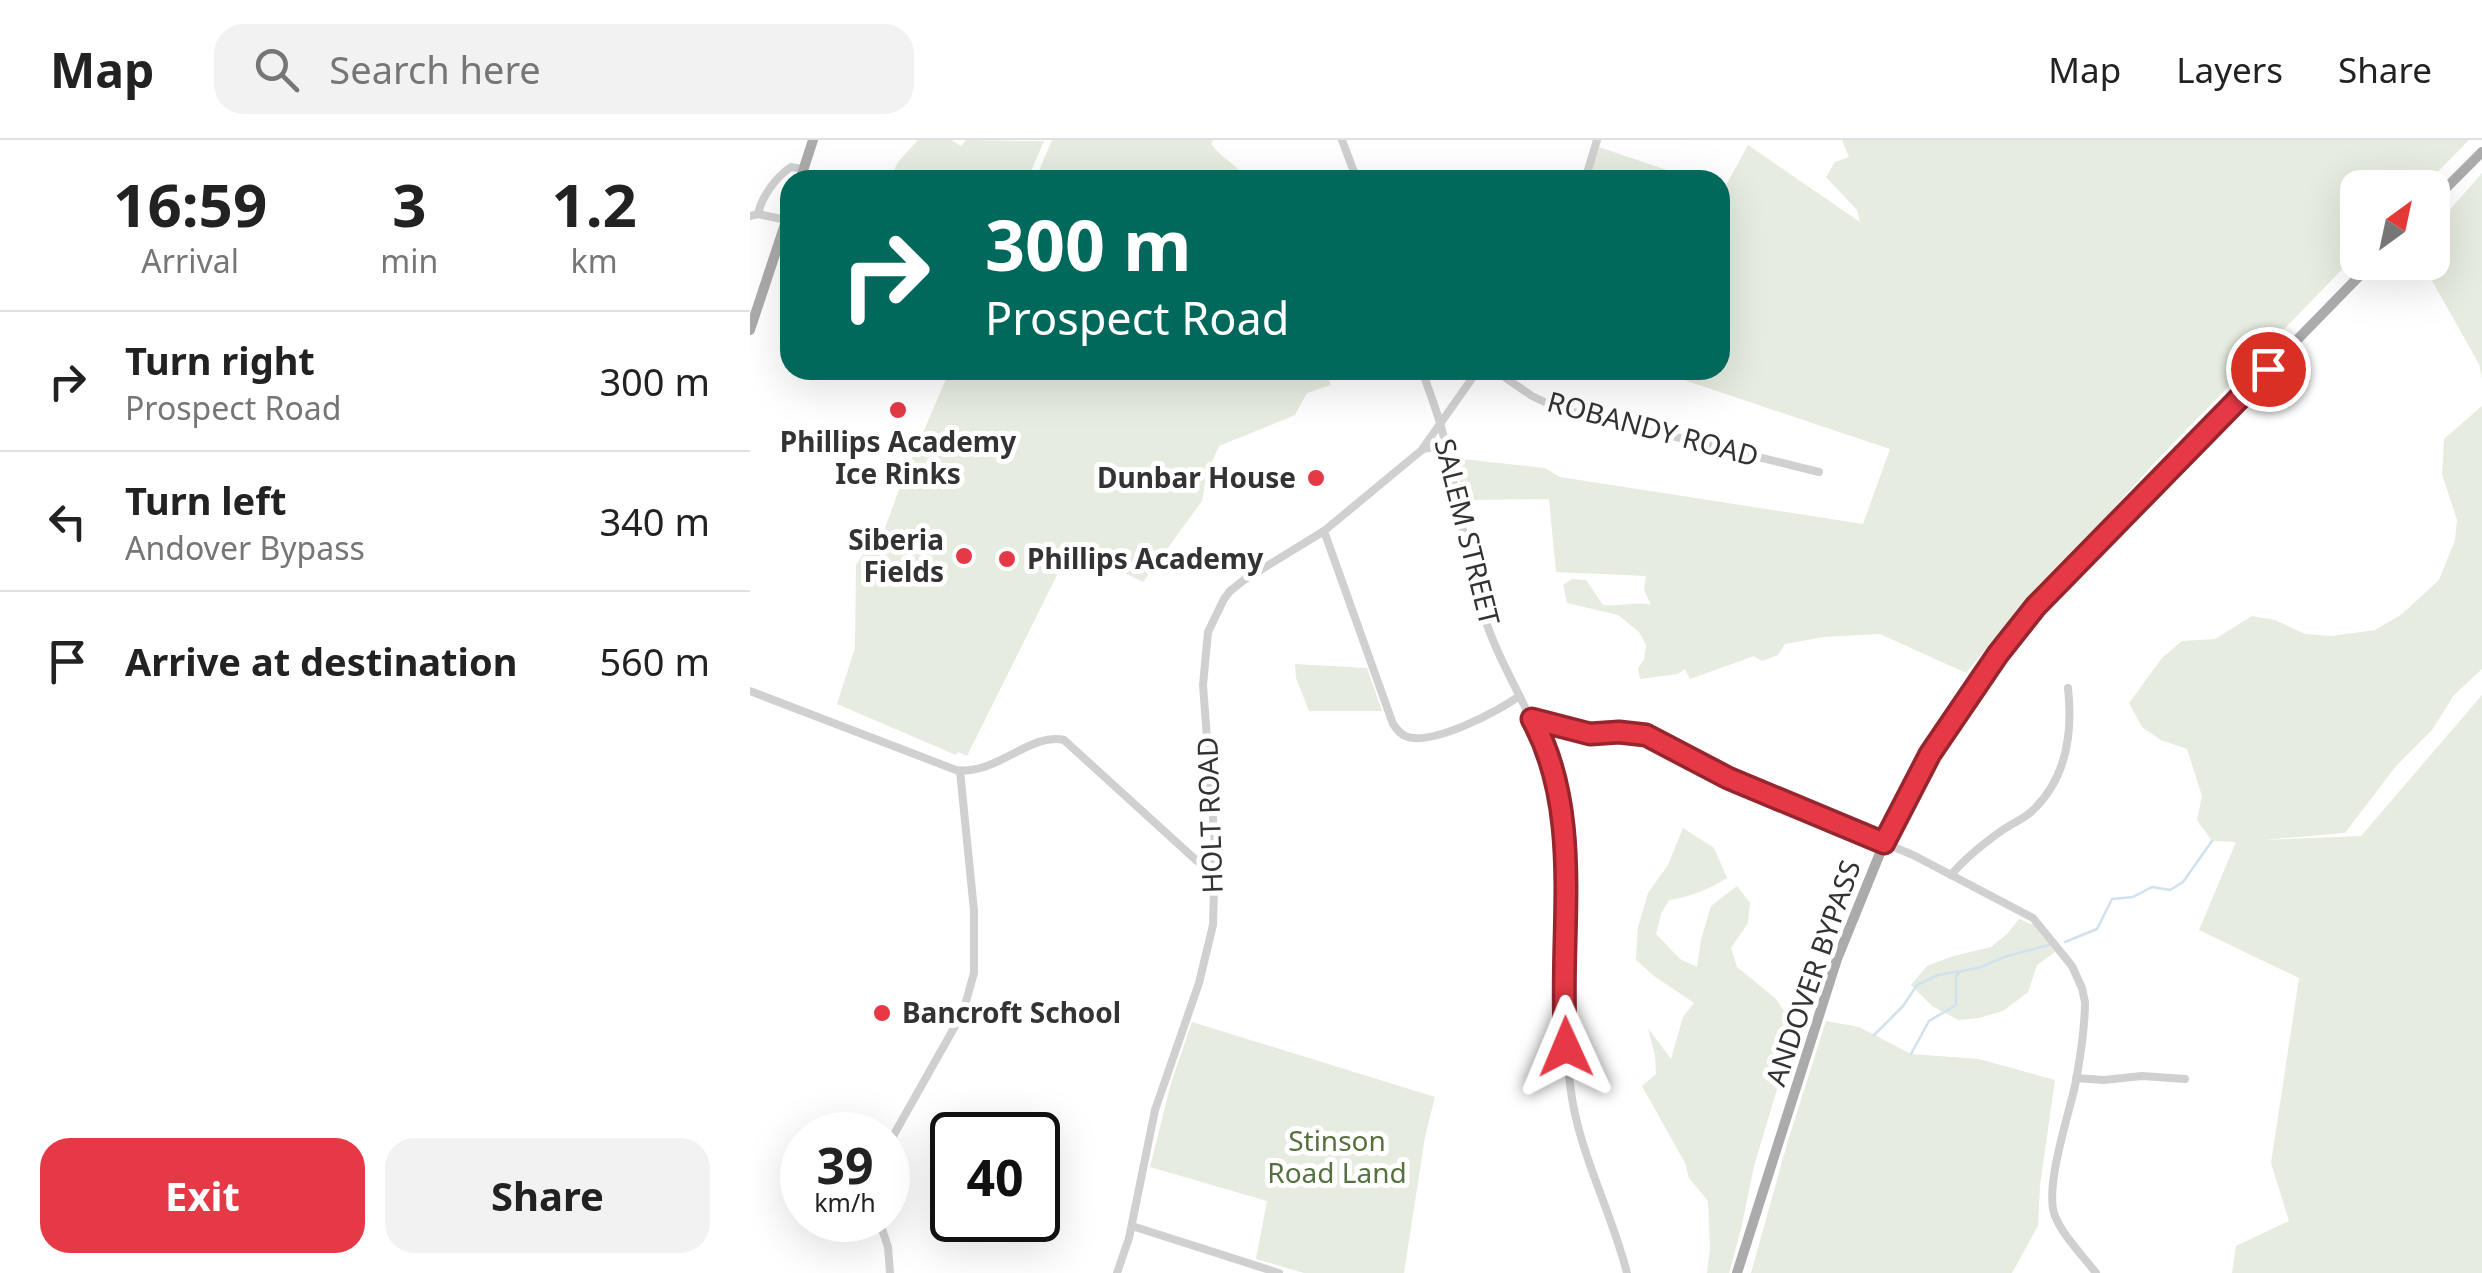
<!DOCTYPE html>
<style>
:root{--surface:#fff;--page:#f2f2f2;--text:#222;--muted:#767676;--line:#e0e0e0;--accent:#e63946}
body{margin:0;font-family:"Noto Sans",sans-serif;background:var(--page);color:var(--text);height:100vh;display:flex;flex-direction:column;font-size:38px;white-space:nowrap}
*{box-sizing:border-box;margin:0}
p{font-size:32px;color:var(--muted)}
.icon{flex:none;width:55px;height:55px;fill:none;stroke:currentColor;stroke-width:2;stroke-linecap:round;stroke-linejoin:round}
.map{position:relative;flex:1;overflow:hidden}
.details{display:flex;flex-direction:column;background:var(--surface);width:750px}
.details>*{flex:none}
.hud{position:absolute;left:30px;top:30px;width:950px;height:210px;border-radius:30px;box-shadow:0 10px 40px #0002;background:#00695c;color:#fff;overflow:hidden}
.needle{width:65px;rotate:33deg}
.fabs{position:absolute;left:1590px;top:30px;display:grid;gap:20px}
.fabs a{display:grid;place-items:center;width:110px;height:110px;border-radius:20px;background:var(--surface);box-shadow:0 10px 40px #0002;font-size:50px}
.speed{position:absolute;left:30px;top:972px;display:flex;gap:20px;font-size:50px;font-weight:700;text-align:center}
.speed>*{display:grid;place-content:center;width:130px;height:130px;border-radius:50%;background:var(--surface);box-shadow:0 10px 40px #0002;line-height:1}
.speed small{font-size:25px;font-weight:400}
.speed .limit{border:5px solid #111;border-radius:15px;background:#fff;color:#111}
.pin{position:absolute;display:grid;place-items:center;width:85px;height:85px;color:#fff;margin:-42px;border:5px solid #fff;border-radius:50%;box-shadow:0 2px 10px #0007}
.me{position:absolute;width:110px;margin:-55px;rotate:359deg;stroke-linejoin:round;filter:drop-shadow(0 0 8px #0008)}
.turn{display:flex;align-items:center;gap:35px;height:210px;padding:0 40px;font-size:45px}
.turn .icon{width:130px;height:130px;stroke-width:2.5}
.turn b{display:block;font-size:70px;line-height:85px}
.eta{display:flex;justify-content:space-evenly;align-items:center;height:170px;text-align:center}
.eta b{font-size:60px;font-weight:700;line-height:70px}
.primary-button{display:flex;gap:20px;margin-top:auto;padding:20px 40px}
.primary-button a{flex:1;height:115px;border-radius:30px;background:var(--accent);color:#fff;font-size:40px;font-weight:700;line-height:115px;text-align:center}
.primary-button a+a{background:var(--page);color:var(--text)}
ul{padding:0;list-style:none}
li{display:flex;align-items:center;gap:30px;height:140px;padding:0 40px;border-top:2px solid var(--line)}
li div{flex:1}
li b{display:block;font-size:38px}
li em{font-style:normal}
header{display:flex;align-items:center;gap:60px;box-sizing:border-box;height:140px;padding:0 50px;background:var(--surface);border-bottom:2px solid var(--line)}
header strong{font-size:48px}
nav{display:flex;gap:55px;margin-inline-start:auto;font-size:35px}
.search{width:700px;height:90px;background:var(--page);display:flex;align-items:center;gap:25px;box-sizing:border-box;padding:0 35px;border-radius:30px;color:var(--muted);font-size:38px}
main{display:flex;flex:1;min-height:0}
.map>svg:first-child{display:block}
.green{fill:#e6ecdf}
.lines{fill:none;stroke-linecap:round;stroke-linejoin:round}
.stream{stroke:#cfe2ee;stroke-width:2.5}
.minor{stroke:#d0d0d0;stroke-width:8}
.major{stroke:#ababab;stroke-width:10}
.route-casing{stroke:#96252e;stroke-width:25}
.route{stroke:#e63946;stroke-width:18}
.poi-dot{fill:#e63946;stroke:#fff;stroke-width:4}
.labels{text-anchor:middle;stroke-width:10;stroke-linejoin:round;paint-order:stroke}
.street-label{font-size:28px;fill:#333;stroke:#fff}
.poi-label{font-size:28px;font-weight:bold;fill:#333;stroke:#fff;text-anchor:end}
.park-label{font-size:28px;fill:#56703f;stroke:#fff}
</style>
<header>
<strong>Map</strong>
<div class="search"><svg class="icon" aria-label="search" viewBox="0 0 24 24"><circle cx="10" cy="10" r="6"/><path d="M15 15l6 6"/></svg>Search here</div>
<nav><a>Map</a><a>Layers</a><a>Share</a></nav>
</header>
<main>
<section class="details">
<div class="eta">
<div><b>16:59</b><p>Arrival</p></div>
<div><b>3</b><p>min</p></div>
<div><b>1.2</b><p>km</p></div>
</div>
<ul>
<li><svg class="icon" aria-label="right" viewBox="0 0 24 24"><path d="M7 20v-9h11M14 6l5 5-5 5"/></svg><div><b>Turn right</b><p>Prospect Road</p></div><em>300 m</em></li>
<li><svg class="icon" aria-label="left" viewBox="0 0 24 24"><path d="M17 20v-9H6M10 6l-5 5 5 5"/></svg><div><b>Turn left</b><p>Andover Bypass</p></div><em>340 m</em></li>
<li><svg class="icon" aria-label="arrive" viewBox="0 0 24 24"><path d="M6 21V4h12l-3 4 3 4H6"/></svg><div><b>Arrive at destination</b></div><em>560 m</em></li>
</ul>
<div class="primary-button"><a>Exit</a><a>Share</a></div>
</section>
<div class="map">
<svg width="1732" height="1133" viewBox="0 0 1732 1133">
<rect width="100%" height="100%" fill="#fff"/>
<g class="green">
<path d="M168,0H201L211,6L216,0L294,1L277,40H139L148,22Z"/>
<path d="M302,0H463L461,4C473,20 487,24 497,40H285Z"/>
<path d="M1092,0H1719L1673,47L1608,48L1607,114L1407,320L1356,377L1289,444L1216,533L1130,494L1074,497L1035,504L1028,515L1012,521L1004,516L940,539L935,529L928,534L890,539L888,528L894,520L896,505L889,492L868,475L817,463L813,445L822,439L836,440L853,465C870,467 886,461 901,465L894,450L896,436L806,432L799,359L714,360L704,318L795,328L810,337L1113,384L1140,309L904,230H970V48L974,49L998,5L1110,82L1107,70L1076,37L1085,22L1099,17Z"/>
<path d="M849,7L946,40H838Z"/>
<path d="M1732,33V238L1729,224L1672,123L1682,122L1683,89Z"/>
<path d="M203,230H575L581,245L557,253L545,275L469,306L457,333L452,361L393,442L321,407L217,616L208,612L206,615L87,564L105,508L106,425L121,402H130L151,344L196,239Z"/>
<path d="M1732,266V529L1704,555L1682,590L1646,626L1595,693L1513,700L1611,696L1732,555V1133H1482L1486,1106L1539,1081L1521,1023L1549,838L1449,790L1486,702L1462,701L1447,680L1452,656L1437,609L1411,600L1392,587L1379,563L1412,518L1432,501L1465,499L1502,476L1525,480L1555,494L1582,496L1625,490L1652,474L1689,440L1705,400L1707,380L1692,334L1694,299Z"/>
<path d="M545,524L617,528L632,571H559L546,538Z"/>
<path d="M933,688L964,708L977,738C959,749 941,757 919,760L911,774L906,794L930,819L947,827L951,800L961,766L987,746L1000,763L998,783L981,808L987,827L1025,858L1043,883L1041,903L1004,1026L992,1085L979,1133H957L960,1108L958,1061L939,1038L935,1023L892,946L906,934L905,916L898,888L921,919L933,877L944,863L904,836L886,820L888,787L898,753L918,725Z"/>
<path d="M1269,779L1284,785L1305,812L1287,825L1278,852L1253,871L1229,878L1208,880L1182,866L1161,845L1177,826L1200,817L1241,807L1257,794Z"/>
<path d="M1076,881L1109,887L1161,914L1229,919L1305,940L1290,1046L1288,1086L1262,1133H1001L1037,1004Z"/>
<path d="M442,882L685,957L675,997L654,1133H554L506,1119L517,1061L400,1027L421,943Z"/>
</g>
<g class="lines">
<g class="stream">
<path d="M1315,802L1347,789L1362,759L1383,757L1402,747L1420,750L1433,742L1462,701"/>
<path d="M1124,895L1153,866L1167,845L1188,835L1228,828L1257,816L1299,805"/>
<path d="M1161,914L1179,881L1206,865V836L1210,832"/>
</g>
<g class="minor">
<path d="M592,0L607,40"/>
<path d="M835,40L847,0"/>
<path d="M8,74C12,56 26,37 41,27L53,29"/>
<path d="M0,76L8,74L36,80"/>
<path d="M672,230C680,254 690,278 695,302C708,359 716,418 733,473C753,537 795,589 809,655C815,682 813,711 814,739C816,807 812,876 820,944C827,1010 861,1069 877,1133"/>
<path d="M744,230L782,256L807,268L1069,332"/>
<path d="M673,308L728,230"/>
<path d="M574,391L643,584C647,589 649,593 655,596C680,607 748,572 769,556"/>
<path d="M0,551L206,630C248,635 280,592 314,600L447,721L464,730"/>
<path d="M781,579L840,594L869,593L896,595L978,638L1163,715L1283,778L1322,826L1332,848L1335,862C1335,889 1330,919 1325,946C1318,977 1294,1049 1305,1076C1313,1096 1333,1116 1346,1133"/>
<path d="M1201,735C1217,716 1234,703 1254,689C1263,683 1273,679 1281,672C1316,640 1323,593 1318,548"/>
<path d="M1326,938L1354,940L1392,936L1435,939"/>
<path d="M138,1005L213,872L224,833V771L210,631"/>
<path d="M129,1080L138,1107L140,1133"/>
<path d="M382,1086L529,1133"/>
<path d="M367,1133L379,1098L405,970L449,843L463,785L465,705L453,545L458,492L474,459L480,451L494,440L574,391L673,309L689,306L695,302"/>
</g>
<g class="major">
<path d="M50,40L63,0"/>
<path d="M1682,62L1732,12"/>
<path d="M0,190L40,69"/>
<path d="M987,1133L1087,819L1139,691L1180,614L1231,537L1286,467L1623,122"/>
</g>
</g>
<g class="lines">
<defs>
<path id="route" d="M816,907C807,800 836,677 782,579L840,594L869,592L896,595L978,638L1134,703L1180,614L1248,514L1286,466L1518,229"/>
</defs>
<use href="#route" class="route-casing"/>
<use href="#route" class="route"/>
</g>
<g class="poi-dot">
<circle cx="148" cy="270" r="10"/>
<circle cx="566" cy="338" r="10"/>
<circle cx="214" cy="416" r="10"/>
<circle cx="257" cy="419" r="10"/>
<circle cx="132" cy="873" r="10"/>
</g>
<g class="labels">
<g class="street-label">
<text transform="translate(903 289) rotate(15)" y="10">ROBANDY ROAD</text>
<text transform="translate(717 392) rotate(76)" y="10">SALEM STREET</text>
<text transform="translate(460 675) rotate(-92)" y="10">HOLT ROAD</text>
<text transform="translate(1063 833) rotate(-71)" y="10">ANDOVER BYPASS</text>
</g>
<g class="poi-label">
<text x="148" y="312" text-anchor="middle">Phillips Academy<tspan x="148" dy="32">Ice Rinks</tspan></text>
<text x="546" y="348">Dunbar House</text>
<text x="194" y="410">Siberia<tspan x="194" dy="32">Fields</tspan></text>
<text x="277" y="429" text-anchor="start">Phillips Academy</text>
<text x="152" y="883" text-anchor="start">Bancroft School</text>
</g>
<g class="park-label">
<text x="587" y="1011">Stinson<tspan x="587" dy="32">Road Land</tspan></text>
</g>
</g>
</svg>
<div class="fabs">
<a><svg class="needle" viewBox="-14 -14 28 28"><path d="M0-13l5 13h-10z" fill="#e53935"/><path d="M0 13l5-13h-10z" fill="#767676"/></svg></a>
</div>
<div class="speed"><div>39<small>km/h</small></div><div class="limit">40</div></div>
<div class="pin" style="left:1518px;top:229px;background:#d93025"><svg class="icon" aria-label="arrive" viewBox="0 0 24 24"><path d="M6 21V4h12l-3 4 3 4H6"/></svg></div>
<svg class="me" style="left:816px;top:907px" viewBox="-20 -20 40 40"><path d="M0-17L14 15 0 8-14 15z" fill="#e63946" stroke="#fff" stroke-width="4"/></svg>
<div class="hud">
<div class="turn"><svg class="icon" aria-label="right" viewBox="0 0 24 24"><path d="M7 20v-9h11M14 6l5 5-5 5"/></svg><div><b>300 m</b>Prospect Road</div></div>
</div>
</div>
</main>
